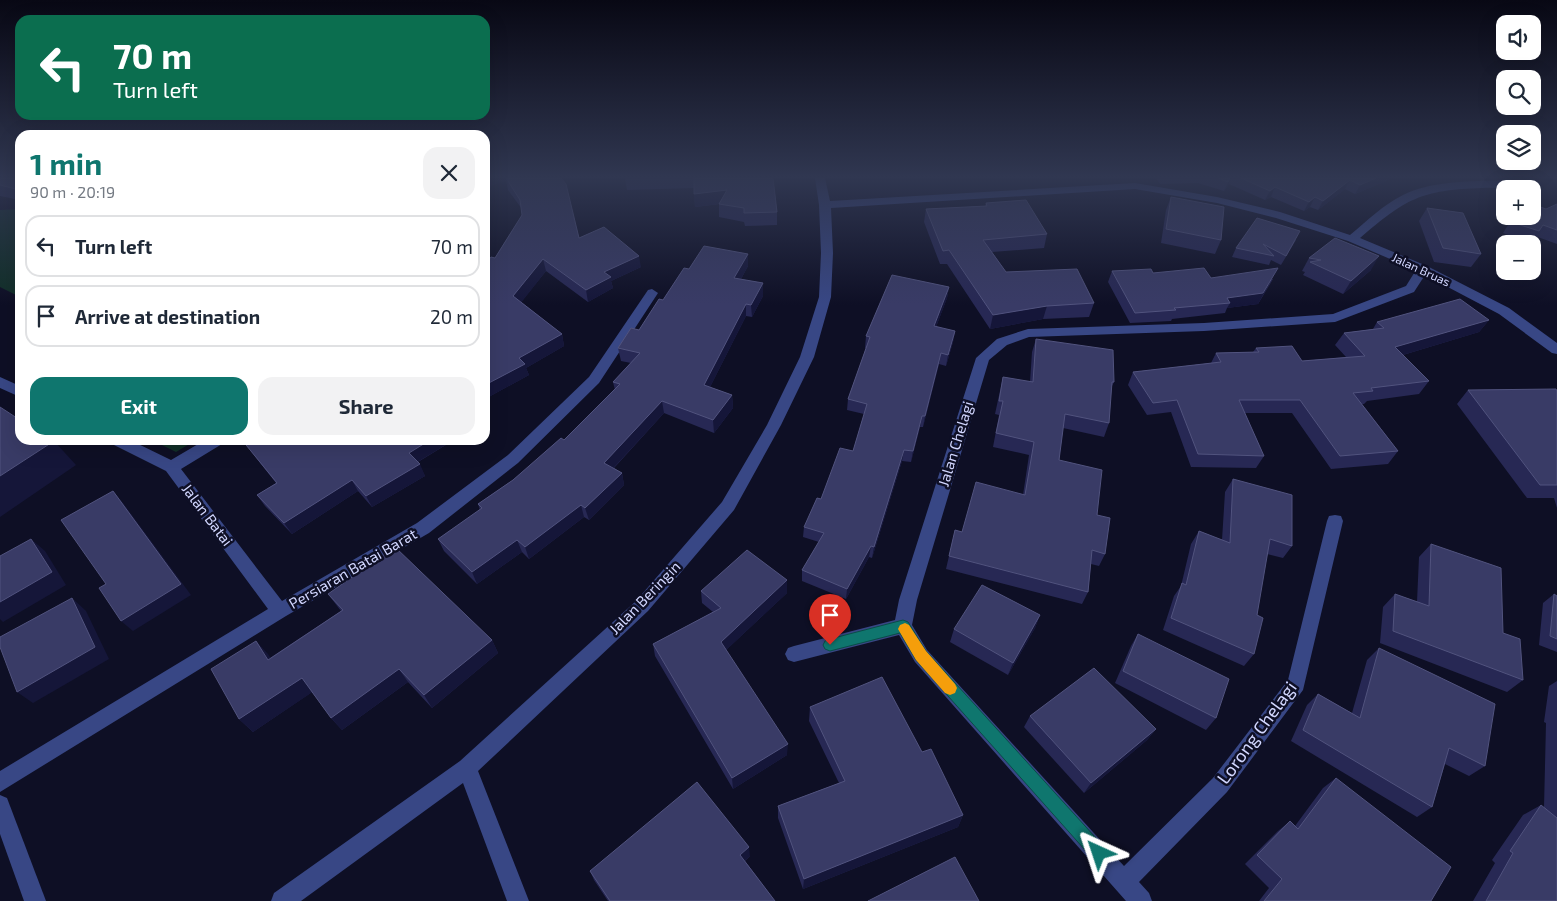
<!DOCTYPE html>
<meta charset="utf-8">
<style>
:root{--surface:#fff;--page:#f2f2f3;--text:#1f2937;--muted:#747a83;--line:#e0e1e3;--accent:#0f766e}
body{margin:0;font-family:"Exo 2",sans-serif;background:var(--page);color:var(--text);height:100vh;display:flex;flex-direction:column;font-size:19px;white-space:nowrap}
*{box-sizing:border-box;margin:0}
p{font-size:16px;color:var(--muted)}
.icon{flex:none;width:28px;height:28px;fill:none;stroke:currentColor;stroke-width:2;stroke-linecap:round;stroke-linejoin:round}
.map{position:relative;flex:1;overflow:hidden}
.panel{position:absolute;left:15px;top:130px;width:475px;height:315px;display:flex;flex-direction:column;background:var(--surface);border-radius:15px;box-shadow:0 5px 20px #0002}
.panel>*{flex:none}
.guide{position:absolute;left:15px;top:15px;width:475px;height:105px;border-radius:15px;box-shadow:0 5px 20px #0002;background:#0b6e4f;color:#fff;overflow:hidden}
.fabs{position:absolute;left:1496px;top:15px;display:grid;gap:10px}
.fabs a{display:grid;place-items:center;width:45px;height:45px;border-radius:10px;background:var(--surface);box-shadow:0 5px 20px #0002;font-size:25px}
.pin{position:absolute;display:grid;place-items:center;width:42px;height:42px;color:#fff;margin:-51px -21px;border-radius:50% 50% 50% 0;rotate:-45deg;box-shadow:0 0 5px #0007}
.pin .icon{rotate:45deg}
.me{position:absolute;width:55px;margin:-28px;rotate:318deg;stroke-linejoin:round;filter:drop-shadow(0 0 4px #0008)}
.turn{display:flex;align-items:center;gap:18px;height:105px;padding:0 15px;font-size:22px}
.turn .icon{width:65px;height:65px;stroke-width:2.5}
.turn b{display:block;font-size:35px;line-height:42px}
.round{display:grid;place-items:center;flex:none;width:52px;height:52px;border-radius:15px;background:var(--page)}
.summary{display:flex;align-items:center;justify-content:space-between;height:85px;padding:0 15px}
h1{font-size:30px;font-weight:700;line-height:38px;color:var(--accent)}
.action{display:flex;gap:10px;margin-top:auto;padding:10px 15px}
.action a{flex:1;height:58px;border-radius:15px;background:var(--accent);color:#fff;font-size:20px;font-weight:700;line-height:58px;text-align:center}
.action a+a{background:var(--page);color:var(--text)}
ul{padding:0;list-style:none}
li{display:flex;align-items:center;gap:15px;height:62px;margin:0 10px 8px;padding:0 5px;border:2px solid var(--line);border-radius:15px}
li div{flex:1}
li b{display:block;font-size:19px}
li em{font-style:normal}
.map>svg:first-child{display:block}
.green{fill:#112f28}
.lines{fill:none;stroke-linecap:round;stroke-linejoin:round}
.minor{fill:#384785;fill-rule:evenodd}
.wall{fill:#272854}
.shaded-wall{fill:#151639}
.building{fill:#393b66;stroke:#51537e}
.route{fill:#0f766e;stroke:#0a4d48}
.slow{fill:#f59e0b}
.labels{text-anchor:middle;stroke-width:5;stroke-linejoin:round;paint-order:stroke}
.far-street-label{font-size:12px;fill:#d2d7ff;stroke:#0e0f25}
.street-label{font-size:15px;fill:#d2d7ff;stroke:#0e0f25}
.near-street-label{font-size:18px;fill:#d2d7ff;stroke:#0e0f25}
</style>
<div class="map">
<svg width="1557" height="901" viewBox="0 0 1557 901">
<rect width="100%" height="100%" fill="#0e0f25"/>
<g class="green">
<path d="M20,209V297L0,287V210Z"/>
<path d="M152,440H196L176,452Z"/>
</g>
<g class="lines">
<g class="minor">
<path d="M815,178H825L830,201L1135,183L1217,197L1280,212L1350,235C1367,221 1383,205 1403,195C1437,178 1490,181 1528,181L1533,184L1532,186C1516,190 1498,187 1482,188C1420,190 1406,199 1360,238L1427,266L1509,308L1557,343V354L1552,353L1499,314L1425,275L1414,292L1335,322L1204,331L1029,337L1007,345L989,360L917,600L912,625L927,650L1124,866L1213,778L1288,680L1327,521L1329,516L1335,515L1341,516L1343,521L1303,690L1227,792L1139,882L1149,893L1152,901H1126L915,662L899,635L794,662L788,660L785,654L788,648L794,646L895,620L899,600L976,358L997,339L1028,329L1204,323L1333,314L1406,286L1416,270L1348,241L1276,218L1217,203L1135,189L831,208L833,253L831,297L814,357L781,425L734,510L648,611L478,771L529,901H507L463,783L301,901H271L274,893L460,761L636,601L722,502L767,425L800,357L819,297L821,253L819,205Z"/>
<path d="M652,289L658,293L599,383L518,463L429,533L286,616L0,792V771L268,609L166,471L112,444L110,440H130L171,460L205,440H224L222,444L181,469L282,601L417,523L508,455L589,377L648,290Z"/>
<path d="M0,377L20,386V397L0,388Z"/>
<path d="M0,795L7,798L46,901H24L0,834Z"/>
</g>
</g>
<g class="wall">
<path d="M0,178H20V200L0,196Z"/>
<path d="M485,178H561L579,238L641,267L611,281L613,288L588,302L546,271L521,302L562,334L564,346L526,368L529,375L485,399L495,258L522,215V209L508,190L506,181Z"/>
<path d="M625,178H773L777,212V225L745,226L744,222L719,217V204L695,207L694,188L627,190Z"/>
<path d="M1156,178H1393L1355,194L1345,189L1318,210L1310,207L1304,211L1271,197L1265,200L1229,184L1224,191L1198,183L1160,184Z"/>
<path d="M1171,197L1221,240L1215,254L1161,243L1166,210Z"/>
<path d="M986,203L1047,234L1044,248L992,252L1006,272L1094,303L1089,317L1043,319L990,329L947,264H940L924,222L926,209L985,206Z"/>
<path d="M1557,204V244L1535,236L1530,243L1503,233L1514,216H1532L1546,209Z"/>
<path d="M1427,208L1481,254L1471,267L1434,262L1419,221Z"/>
<path d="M1296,240L1281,265L1271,260L1269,265L1232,257L1236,248Z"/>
<path d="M748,254V266L741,279L763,283V296L752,317L746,316L710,387L732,395L733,408L714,433L664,413L614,468L622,473L624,485L589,520L584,517L529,559L522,552L477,584L444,551L438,539L480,510L478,504L513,480L564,440L615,390L613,382L631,363L621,361L618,348L639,330L689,269Z"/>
<path d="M1309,258L1371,270L1343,294L1303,275L1305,272L1302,271Z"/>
<path d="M1112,271L1153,273L1211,278L1273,279L1258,304L1227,308L1225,313L1172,319L1171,321L1130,323L1108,282Z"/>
<path d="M949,287L947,298L936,327L955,331L953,342L946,366L939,364L923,427H920L911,462L902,461L872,558L869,557L846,599L802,581V570L819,542L803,537L804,527L821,499L853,451L864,414L847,410L848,399L866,348H865L866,336Z"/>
<path d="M1489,320L1479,332L1403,355L1429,381L1419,394L1367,401L1364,404H1362L1398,451L1388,464L1331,469L1292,413H1245L1264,456L1256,468L1191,467L1171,412L1147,415L1128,385L1133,372L1211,363L1216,353L1253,352L1256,348L1302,361L1346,357L1335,345L1344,333L1373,329L1377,322Z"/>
<path d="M1036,339L1114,382L1111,388L1109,423L1104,437L1063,428L1059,460L1097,515L1105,554L1099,566L1091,564L1088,592L1082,604L946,569L955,530L962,532L1023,495L1029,455L993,447L999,415L995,414L1003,377L1030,382L1032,352Z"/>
<path d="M1468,390L1557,391V508L1554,498H1527L1457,404Z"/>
<path d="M242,440H454L418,462L425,476L372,507L358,491L292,534L265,506L257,495L276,483Z"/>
<path d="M1233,479L1292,546L1283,558L1267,554L1257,615L1254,654L1244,666L1163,630L1174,596L1181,586L1191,544L1199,531L1222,540L1225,492Z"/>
<path d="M1431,544L1503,633L1523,680L1507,692L1380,643L1383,607L1395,594L1417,602L1419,557Z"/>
<path d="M701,591L787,593L726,650L787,755L733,789L655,656L653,644L713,612L702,603Z"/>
<path d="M328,594L492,640L498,653L432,708L408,682L342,730L331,718L312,692L253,732L239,719L256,641L270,658L341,611Z"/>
<path d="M1554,594L1557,596V652L1539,645L1543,603Z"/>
<path d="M1040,615L1035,628L1008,675L950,642L954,629Z"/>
<path d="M1138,634L1216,718L1206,730L1115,683L1131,646Z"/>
<path d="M1379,648L1485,766L1469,776L1445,764L1432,807L1417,817L1291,741L1307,705L1318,694L1352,713L1367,660Z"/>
<path d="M1557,681V901H1473L1495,863L1492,860L1523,815L1541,805L1544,808L1546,723L1544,722L1549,686Z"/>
<path d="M810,707L922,752L963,815L958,827L803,889L778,818V806L839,783L809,721Z"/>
<path d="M1030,716L1156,729L1147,740L1084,793L1024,727Z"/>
<path d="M1336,778L1431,901H1259L1269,888L1245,864L1278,831L1290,821L1295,826L1323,788Z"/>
<path d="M750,856L745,861L775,901H608L594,880L590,871Z"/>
</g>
<g class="shaded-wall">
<path d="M487,178H511H506V181L485,188V179Z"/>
<path d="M1230,178H1231L1229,184L1224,191Z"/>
<path d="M1376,178H1393L1355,194L1360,185Z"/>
<path d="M1350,180L1345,189L1318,210L1323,201Z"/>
<path d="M20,186V194L16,189Z"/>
<path d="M1275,187L1271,197L1265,200L1270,191Z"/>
<path d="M727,190L728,203L695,207L694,194Z"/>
<path d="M1315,197L1310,207L1304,211L1309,202Z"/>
<path d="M748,254V266L735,290L734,278Z"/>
<path d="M639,256L641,267L611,281L613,288L588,302L586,290L604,272Z"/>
<path d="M1379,256L1371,270L1343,294L1351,281Z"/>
<path d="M543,259L546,271L517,308L513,296Z"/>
<path d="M1278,268L1258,304L1227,308L1230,303L1227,298Z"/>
<path d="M763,283V296L752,317L751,305Z"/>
<path d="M949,287L947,298L932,337L934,326Z"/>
<path d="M746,304V316L705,397L704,385Z"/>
<path d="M1047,306L1043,319L990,329L993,315Z"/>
<path d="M1489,320L1479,332L1386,360L1395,347Z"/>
<path d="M955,331L953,342L946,366L948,355Z"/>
<path d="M562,334L564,346L526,368L529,375L485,399V385L519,358Z"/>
<path d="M941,353L939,364L923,427L925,416Z"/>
<path d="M732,395L733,408L714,433L713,420Z"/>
<path d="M662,401L664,413L607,475L604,463Z"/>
<path d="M922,416L920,427L911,462L913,451Z"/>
<path d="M430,440H454L414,464L409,453Z"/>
<path d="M54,441L76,465L0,517V476Z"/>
<path d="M904,450L902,461L872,558L874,547Z"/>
<path d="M420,464L425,476L372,507L366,496Z"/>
<path d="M622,473L624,485L589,520L585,508Z"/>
<path d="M352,480L358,491L292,534L284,523Z"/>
<path d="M113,491L123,503L191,595L133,631L121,621Z"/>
<path d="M581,505L584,517L529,559L525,547Z"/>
<path d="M31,539L45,551L66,585L3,622L0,619V602Z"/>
<path d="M517,540L522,552L477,584L472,572Z"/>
<path d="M871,546L869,557L846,599L847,589Z"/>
<path d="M787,580V593L722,654L721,642Z"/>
<path d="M72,598L86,611L109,659L33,703L17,692Z"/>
<path d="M1040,615L1035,628L1008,675L1013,663Z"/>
<path d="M492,640L498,653L432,708L424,695Z"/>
<path d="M256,641L268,654L280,673L268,660Z"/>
<path d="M399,669L408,682L342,730L331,718Z"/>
<path d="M302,678L314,691L253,732L239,719Z"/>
<path d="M1156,729L1147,740L1084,793L1091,783Z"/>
<path d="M788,744L787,755L733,789L732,778Z"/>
<path d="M963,815L958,827L803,889L804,879Z"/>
<path d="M749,847L750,856L741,864L740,855Z"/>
</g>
<g class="building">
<path d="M0,178H20V186L16,189L0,185Z"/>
<path d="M506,178H561L566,184L579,238L604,227L639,256L604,272L611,277L586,290L543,259L513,296L562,334L519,358L525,364L485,385V264L491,257L495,258L522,215L520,200Z"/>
<path d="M694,178H773L777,212L744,213V208L719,204L727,190L694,194Z"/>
<path d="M1218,178H1230L1228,182Z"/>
<path d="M1241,178H1376L1360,185L1350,180L1323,201L1315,197L1309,202L1275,187L1270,191Z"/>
<path d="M1171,197L1224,207L1221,240L1166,229Z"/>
<path d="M1026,200L1047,234L983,240L1006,272L1077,269L1094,303L1047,306L993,315L949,250L943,251L926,209L987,206L986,203Z"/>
<path d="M1532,204L1546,209L1557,204V230L1543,225L1539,231L1511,222L1515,216H1532Z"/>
<path d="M1427,208L1463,213L1481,254L1443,248Z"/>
<path d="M1257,218L1300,231L1286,256L1263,244L1274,256L1236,248Z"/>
<path d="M1335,238L1379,256L1351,281L1310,262L1321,260L1309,258Z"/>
<path d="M704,246L748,254L734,278L763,283L751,305L746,304L704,385L732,395L713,420L662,401L604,463L622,473L585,508L581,505L525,547L517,540L472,572L438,539L482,508L478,504L513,480L561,438L564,440L620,384L613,382L640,353L618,348L631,328L639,330L659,299L663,300L684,268L689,269Z"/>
<path d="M1204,268L1211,278L1278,268L1263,293L1227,298L1230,303L1174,308L1176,310L1135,313L1112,271L1151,269L1153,273Z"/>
<path d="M892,275L949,287L934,326L955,331L948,355L941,353L925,416H922L913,451L904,450L874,547L871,546L847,589L802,570L824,533L804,527L817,498L821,499L840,448L853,451L867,404L848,399L870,337L866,336Z"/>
<path d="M1460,299L1489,320L1395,347L1429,381L1371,388L1373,391L1353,393L1398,451L1340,456L1300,400H1239L1264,456L1198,454L1177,400L1153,403L1133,372L1221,362L1216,353L1259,352L1256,348L1292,346L1302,361L1365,356L1344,333L1384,328L1377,322Z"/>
<path d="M1036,339L1113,350L1114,382H1112L1109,423L1065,414L1059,460L1102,470L1097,515L1110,518L1105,554L1092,550L1088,592L949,556L955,530L962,532L976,482L1025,495L1034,442L996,433L1003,401H999L1003,377L1033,382Z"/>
<path d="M1556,389L1557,391V485H1540L1468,390Z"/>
<path d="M0,407L20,420V440H53L54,441L0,476Z"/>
<path d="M242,440H430L409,453L420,464L366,496L352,480L284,523L257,495L277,483Z"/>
<path d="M1233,479L1292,495V546L1270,539L1257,615L1263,618L1254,654L1171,618L1182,583L1186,585L1199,531L1230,543Z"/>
<path d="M113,491L181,584L121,621L99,588L106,584L61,520Z"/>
<path d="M31,539L52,572L0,602V556Z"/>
<path d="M1431,544L1501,568L1503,633L1520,639L1523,680L1393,631L1395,594L1429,606Z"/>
<path d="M395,547L492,640L424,695L399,669L331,718L302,678L239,719L211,669L256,641L268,660L343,610L328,594Z"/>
<path d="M747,550L787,580L721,642L788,744L732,778L653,644L721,608L701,591Z"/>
<path d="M982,585L1040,615L1013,663L954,629Z"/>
<path d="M1554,594L1557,596V639L1550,636Z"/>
<path d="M72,598L95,647L17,692L0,647V637Z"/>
<path d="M1138,634L1229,679L1216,718L1123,671Z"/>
<path d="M1379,648L1495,704L1485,766L1449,748L1432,807L1303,730L1318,694L1360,718Z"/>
<path d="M1094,668L1156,729L1091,783L1030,716Z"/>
<path d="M882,677L922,752L931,749L963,815L804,879L778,806L845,781L810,707Z"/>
<path d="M1336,778L1451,867L1431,901H1264L1282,879L1257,855L1290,821L1298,829Z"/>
<path d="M697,782L749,847L740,855L775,901H610L590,871Z"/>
<path d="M1541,805L1557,818V901H1486L1513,853L1510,851Z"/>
<path d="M955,857L979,901H868Z"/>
</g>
<linearGradient id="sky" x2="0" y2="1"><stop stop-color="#080814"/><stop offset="0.58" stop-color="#303751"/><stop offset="1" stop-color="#303751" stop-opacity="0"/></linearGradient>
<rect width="1557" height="305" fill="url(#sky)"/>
<path class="route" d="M903,620L908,622L926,651L1105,848L1107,853L1105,859L1099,861L1093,859L916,660L900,633L830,651L825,649L823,645L825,641L830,639Z"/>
<path class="slow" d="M905,623L909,625L926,651L955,684L957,688L955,693L950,695L945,693L916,660L898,629L900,625Z"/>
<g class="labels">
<g class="far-street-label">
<text transform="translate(1421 270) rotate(25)" y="4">Jalan Bruas</text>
</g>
<g class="street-label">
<text transform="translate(956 444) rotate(-73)" y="5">Jalan Chelagi</text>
<text transform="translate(207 515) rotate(53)" y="5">Jalan Batai</text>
<text transform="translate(353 569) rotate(-30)" y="5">Persiaran Batai Barat</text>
<text transform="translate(645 598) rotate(-46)" y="5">Jalan Beringin</text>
</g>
<g class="near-street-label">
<text transform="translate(1257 733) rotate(-54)" y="6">Lorong Chelagi</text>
</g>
</g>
</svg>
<div class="fabs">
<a><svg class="icon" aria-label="sound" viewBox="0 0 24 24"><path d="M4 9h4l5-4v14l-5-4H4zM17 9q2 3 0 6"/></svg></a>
<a><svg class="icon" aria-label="search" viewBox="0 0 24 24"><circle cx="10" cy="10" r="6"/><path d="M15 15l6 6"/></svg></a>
<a><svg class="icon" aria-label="layers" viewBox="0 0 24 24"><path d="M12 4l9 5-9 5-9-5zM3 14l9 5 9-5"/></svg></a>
<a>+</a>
<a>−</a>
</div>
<div class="pin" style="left:830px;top:645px;background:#d93025"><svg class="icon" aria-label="arrive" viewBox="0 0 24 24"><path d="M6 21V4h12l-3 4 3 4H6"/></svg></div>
<svg class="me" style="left:1099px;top:853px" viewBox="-20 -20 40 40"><path d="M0-17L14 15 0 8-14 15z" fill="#0f766e" stroke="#fff" stroke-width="4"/></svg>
<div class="guide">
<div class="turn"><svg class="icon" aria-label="left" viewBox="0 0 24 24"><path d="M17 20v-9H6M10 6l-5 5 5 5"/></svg><div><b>70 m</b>Turn left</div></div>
</div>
<section class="panel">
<div class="summary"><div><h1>1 min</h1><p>90 m · 20:19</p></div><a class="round"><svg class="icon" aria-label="close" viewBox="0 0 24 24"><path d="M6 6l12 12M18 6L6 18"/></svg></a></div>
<ul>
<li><svg class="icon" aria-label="left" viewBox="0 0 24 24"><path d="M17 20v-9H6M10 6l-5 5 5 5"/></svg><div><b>Turn left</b></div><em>70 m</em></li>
<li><svg class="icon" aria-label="arrive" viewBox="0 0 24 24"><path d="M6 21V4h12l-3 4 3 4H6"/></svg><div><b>Arrive at destination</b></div><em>20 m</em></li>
</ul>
<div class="action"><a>Exit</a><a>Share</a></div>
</section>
</div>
